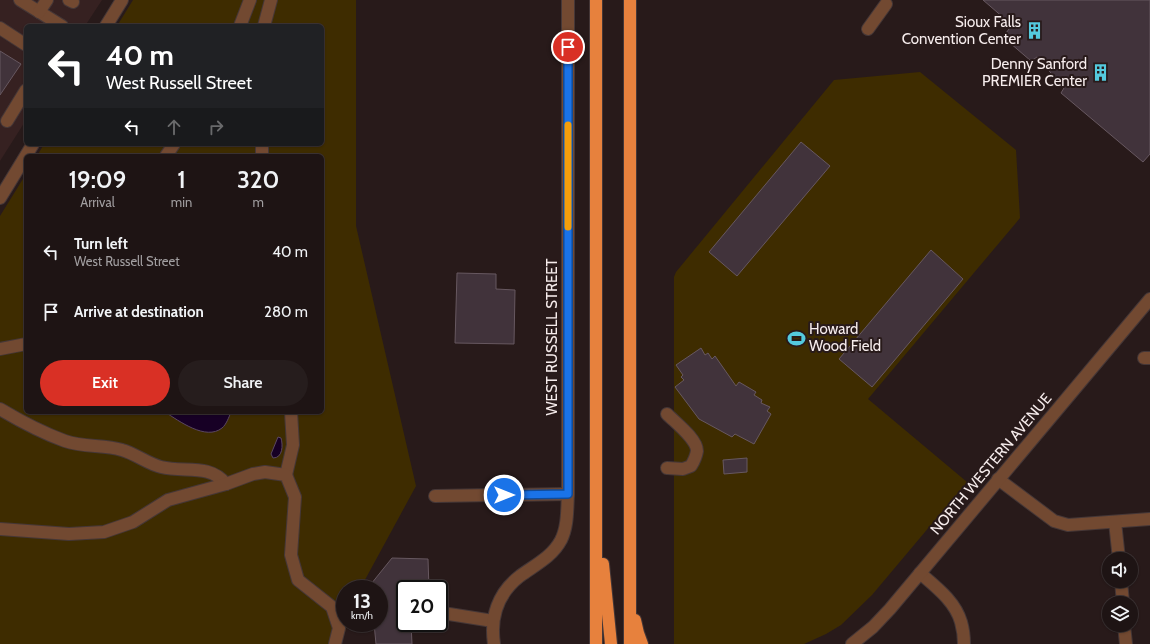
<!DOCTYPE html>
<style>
:root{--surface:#1e1414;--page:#261d1d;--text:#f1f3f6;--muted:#a19ea0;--line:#3c3334;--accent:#d93025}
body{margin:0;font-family:Cabin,sans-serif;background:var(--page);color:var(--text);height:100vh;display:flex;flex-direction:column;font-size:15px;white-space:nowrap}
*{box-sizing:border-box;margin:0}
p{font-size:13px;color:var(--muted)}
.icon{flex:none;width:22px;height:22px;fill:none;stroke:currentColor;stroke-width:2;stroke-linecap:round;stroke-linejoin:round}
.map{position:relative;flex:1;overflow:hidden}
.drawer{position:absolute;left:24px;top:154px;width:300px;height:260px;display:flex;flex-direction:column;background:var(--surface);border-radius:6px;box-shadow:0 1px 3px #0004,0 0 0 1px var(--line)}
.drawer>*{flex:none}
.hud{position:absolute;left:24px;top:24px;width:300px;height:122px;border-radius:6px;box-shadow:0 1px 3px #0004,0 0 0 1px var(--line);background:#202124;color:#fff;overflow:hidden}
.buttons{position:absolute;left:1102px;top:552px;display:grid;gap:8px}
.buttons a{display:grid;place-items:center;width:36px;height:36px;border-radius:50%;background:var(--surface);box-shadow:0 1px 3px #0004,0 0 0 1px var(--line);font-size:20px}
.speed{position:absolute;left:336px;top:580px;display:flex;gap:8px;font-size:20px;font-weight:700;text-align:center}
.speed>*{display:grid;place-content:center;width:52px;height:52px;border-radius:50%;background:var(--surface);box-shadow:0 1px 3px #0004,0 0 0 1px var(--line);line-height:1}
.speed small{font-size:10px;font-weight:400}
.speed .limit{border:2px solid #111;border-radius:6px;background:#fff;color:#111}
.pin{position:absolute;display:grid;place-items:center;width:34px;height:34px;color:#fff;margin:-17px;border:2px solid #fff;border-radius:50%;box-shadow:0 1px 4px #0007}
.me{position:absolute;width:44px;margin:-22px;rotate:90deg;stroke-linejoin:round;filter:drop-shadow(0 0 3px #0008)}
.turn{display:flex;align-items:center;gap:14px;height:84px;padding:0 16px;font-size:18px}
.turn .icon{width:52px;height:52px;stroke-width:2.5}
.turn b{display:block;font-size:28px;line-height:34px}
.lanes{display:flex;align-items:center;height:38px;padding:0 16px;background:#0003;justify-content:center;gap:20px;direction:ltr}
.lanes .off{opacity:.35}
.eta{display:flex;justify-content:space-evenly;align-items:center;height:68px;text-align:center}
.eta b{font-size:24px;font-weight:600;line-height:28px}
.button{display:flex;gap:8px;margin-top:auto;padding:8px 16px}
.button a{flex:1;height:46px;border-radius:24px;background:var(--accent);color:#fff;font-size:16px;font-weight:600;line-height:46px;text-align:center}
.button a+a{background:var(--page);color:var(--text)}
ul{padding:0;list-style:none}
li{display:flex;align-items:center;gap:12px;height:60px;padding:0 16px}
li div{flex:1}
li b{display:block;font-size:15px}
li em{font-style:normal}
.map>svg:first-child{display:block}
.built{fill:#362121}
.green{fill:#3e2c00}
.water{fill:#170025;stroke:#5a4761}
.building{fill:#41333b;stroke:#675860}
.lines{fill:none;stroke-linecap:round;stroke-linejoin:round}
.minor-casing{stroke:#453737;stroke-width:14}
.highway-casing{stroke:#453737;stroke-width:14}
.minor{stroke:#724931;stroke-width:12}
.highway{stroke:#e7813d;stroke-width:12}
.route-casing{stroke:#114b97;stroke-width:10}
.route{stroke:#1a73e8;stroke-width:7}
.slow{stroke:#f59e0b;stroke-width:7}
.labels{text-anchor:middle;stroke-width:4;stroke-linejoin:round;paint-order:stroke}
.poi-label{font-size:15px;fill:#f6ecec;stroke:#281a1a;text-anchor:end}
.street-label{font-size:15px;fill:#f6ecec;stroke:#281a1a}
</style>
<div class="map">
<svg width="1150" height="644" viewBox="0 0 1150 644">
<rect width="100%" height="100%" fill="#281a1a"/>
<path class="built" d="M0,0H102L85,26H26V120L0,161Z"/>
<g class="green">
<path d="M133,0H356V226L416,486L360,589H345V623H348L341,644H0V216L26,174V412H322V156H37L44,144H322V26H117Z"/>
<path d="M920,72L1016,150L1020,218L868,399L967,482L872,595L841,625L826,634L804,644H674V277L676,272L834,80Z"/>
</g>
<g class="water">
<path d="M165,412H231C229,417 226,425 222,428C206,441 179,421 165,412Z"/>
<path d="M278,437L281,438C283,445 283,458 273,458L271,454Z"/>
</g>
<g class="building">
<path d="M983,0H1150V154L1143,162L1061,93L1064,88L1037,57L1031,61L1003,37L1012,25Z"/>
<path d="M0,51L21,64L0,95Z"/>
<path d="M801,142L830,166L737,276L709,252Z"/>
<path d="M931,250L963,279L872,387L839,359Z"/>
<path d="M457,273L496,274V289L515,290L514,344L455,343Z"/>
<path d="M701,348L705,355L708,353L712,359L715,356L736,386L739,382L756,392L754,395L762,400L761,403L770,407L767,411L771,414L754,444L735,434L732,437L699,419L675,387L684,380L681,377L683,375L676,365Z"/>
<path d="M747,458V472L724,474L723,460Z"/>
<path d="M392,558L428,559L429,589H405V623H411L412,644H376L374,623H379V589H367Z"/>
</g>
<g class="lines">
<defs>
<g id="minor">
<path d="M20,0L62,26"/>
<path d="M69,0L73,2"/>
<path d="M39,12L47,0"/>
<path d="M106,26L122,0"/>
<path d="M240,26L250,0"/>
<path d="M264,26L271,0"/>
<path d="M0,28L26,45"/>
<path d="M868,29L886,4"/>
<path d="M7,121L26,90"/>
<path d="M262,144V156"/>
<path d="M166,156L174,144"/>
<path d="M0,198L33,144"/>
<path d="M0,349L26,344"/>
<path d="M1144,358H1150"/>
<path d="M0,409C20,421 43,433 65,441C84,448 104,444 122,450C136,454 148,464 161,467C185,473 209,463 226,484"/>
<path d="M667,414C676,423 697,439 697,451C696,457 694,461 691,466L683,469L667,468"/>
<path d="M286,475L293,445L291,412"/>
<path d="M998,479L1054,521L1068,525L1150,519"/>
<path d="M435,496L568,494"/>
<path d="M1115,522L1119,559"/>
<path d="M0,529L69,534L104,532L133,522L168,500L226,484L253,474L265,472L286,475L295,497L291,555L298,580L332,607L339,628L335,644"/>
<path d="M920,573C936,587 955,601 961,622C963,629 964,637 964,644"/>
<path d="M1121,581L1123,603"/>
<path d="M449,614L493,621"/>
<path d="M1124,625L1126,644"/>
<path d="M494,644C490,617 498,593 520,576C535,565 552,557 561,540C568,526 567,509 568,494V0"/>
<path d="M852,644L873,627L890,609L1150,299"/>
</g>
<g id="highway">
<path d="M603,564L611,644"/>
<path d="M635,620L638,633L642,644"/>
<path d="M596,644V0"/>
<path d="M630,644V0"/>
</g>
</defs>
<use href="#minor" class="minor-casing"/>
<use href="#highway" class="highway-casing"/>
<use href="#minor" class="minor"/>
<use href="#highway" class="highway"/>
</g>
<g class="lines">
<defs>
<path id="route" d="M504,495L568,494V47"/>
</defs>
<use href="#route" class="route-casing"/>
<use href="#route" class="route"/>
<path class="slow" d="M568,125V227"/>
</g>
<defs>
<symbol id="building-bare" viewBox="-9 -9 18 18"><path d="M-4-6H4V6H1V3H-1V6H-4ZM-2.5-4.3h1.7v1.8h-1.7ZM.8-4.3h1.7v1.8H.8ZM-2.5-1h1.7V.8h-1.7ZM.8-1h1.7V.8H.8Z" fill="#54cade" stroke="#281a1a" stroke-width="2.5" paint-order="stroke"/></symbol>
<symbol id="stadium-bare" viewBox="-9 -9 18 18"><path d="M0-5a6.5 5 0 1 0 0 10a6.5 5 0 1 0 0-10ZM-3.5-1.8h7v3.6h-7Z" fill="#54cade" stroke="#281a1a" stroke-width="2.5" paint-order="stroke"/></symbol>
</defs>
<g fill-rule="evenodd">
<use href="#building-bare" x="1022" y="18" width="25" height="25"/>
<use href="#building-bare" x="1088" y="60" width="25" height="25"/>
<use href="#stadium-bare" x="784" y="326" width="25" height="25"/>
</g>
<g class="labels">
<g class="poi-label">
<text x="1021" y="27">Sioux Falls<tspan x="1021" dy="17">Convention Center</tspan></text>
<text x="1087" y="69">Denny Sanford<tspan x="1087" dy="17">PREMIER Center</tspan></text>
<text x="809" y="334" text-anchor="start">Howard<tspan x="809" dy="17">Wood Field</tspan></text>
</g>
<g class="street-label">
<text transform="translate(552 337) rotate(-90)" y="5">WEST RUSSELL STREET</text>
<text transform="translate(991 464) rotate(-50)" y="5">NORTH WESTERN AVENUE</text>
</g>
</g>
</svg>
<div class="buttons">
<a><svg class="icon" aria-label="sound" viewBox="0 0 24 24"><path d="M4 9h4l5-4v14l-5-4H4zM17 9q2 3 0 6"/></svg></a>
<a><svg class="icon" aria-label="layers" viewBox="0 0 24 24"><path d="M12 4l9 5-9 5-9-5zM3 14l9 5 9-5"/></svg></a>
</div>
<div class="speed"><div>13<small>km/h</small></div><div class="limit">20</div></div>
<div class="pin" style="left:568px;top:47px;background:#d93025"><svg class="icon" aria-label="arrive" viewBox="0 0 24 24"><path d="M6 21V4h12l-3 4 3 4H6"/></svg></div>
<svg class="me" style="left:504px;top:495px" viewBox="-20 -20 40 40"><circle r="17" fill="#1a73e8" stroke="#fff" stroke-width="3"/><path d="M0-11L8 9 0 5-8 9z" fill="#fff"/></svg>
<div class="hud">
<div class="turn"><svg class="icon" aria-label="left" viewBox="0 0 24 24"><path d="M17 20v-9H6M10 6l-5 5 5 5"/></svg><div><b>40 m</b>West Russell Street</div></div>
<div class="lanes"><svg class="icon" aria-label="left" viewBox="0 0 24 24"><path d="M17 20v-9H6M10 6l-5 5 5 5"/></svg><svg class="icon off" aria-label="ahead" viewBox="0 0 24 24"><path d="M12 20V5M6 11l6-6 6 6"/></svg><svg class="icon off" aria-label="right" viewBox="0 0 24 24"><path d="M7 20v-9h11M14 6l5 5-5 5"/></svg></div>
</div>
<section class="drawer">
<div class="eta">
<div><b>19:09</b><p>Arrival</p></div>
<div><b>1</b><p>min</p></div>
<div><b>320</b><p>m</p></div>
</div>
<ul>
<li><svg class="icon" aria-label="left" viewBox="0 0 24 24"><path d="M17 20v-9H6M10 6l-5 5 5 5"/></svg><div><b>Turn left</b><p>West Russell Street</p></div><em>40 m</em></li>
<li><svg class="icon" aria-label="arrive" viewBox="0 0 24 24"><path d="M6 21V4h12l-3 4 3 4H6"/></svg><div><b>Arrive at destination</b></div><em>280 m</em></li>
</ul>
<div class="button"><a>Exit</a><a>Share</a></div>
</section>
</div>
